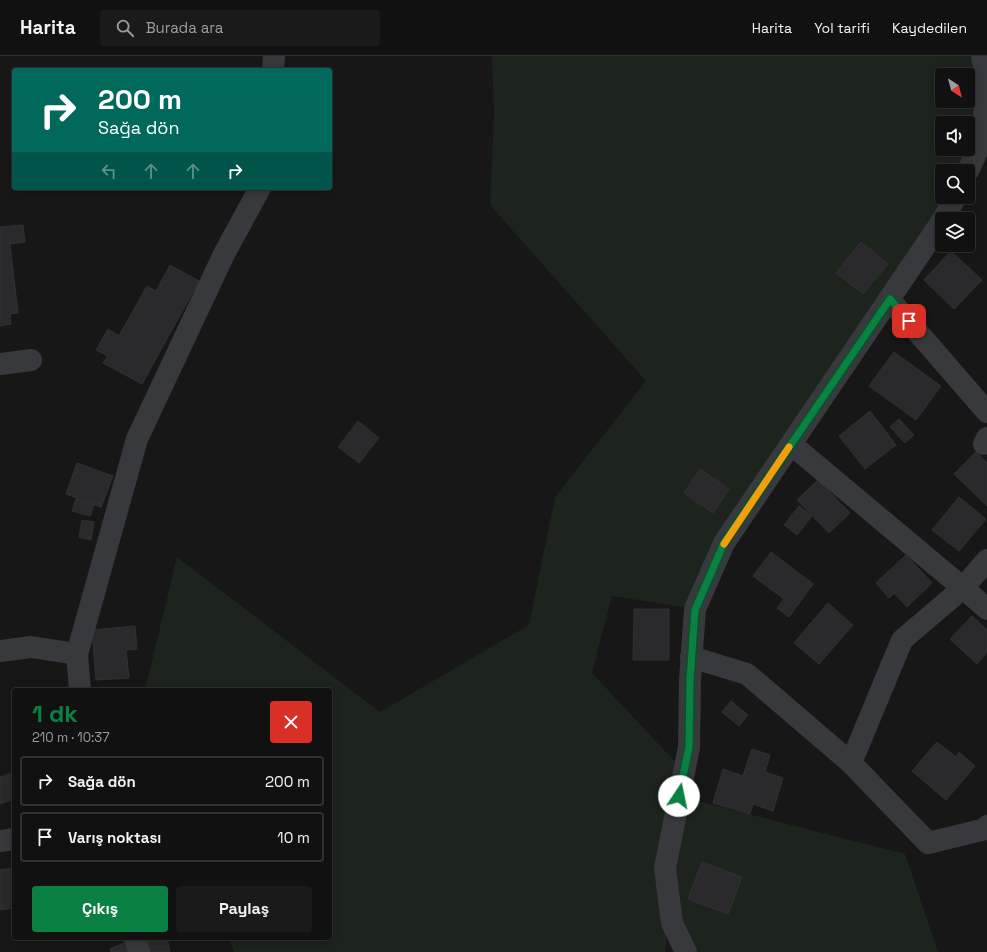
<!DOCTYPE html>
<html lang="tr">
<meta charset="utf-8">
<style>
:root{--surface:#111112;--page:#1a1a1b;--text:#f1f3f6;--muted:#9c9d9f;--line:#303132;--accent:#0b8043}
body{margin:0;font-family:"Space Grotesk",sans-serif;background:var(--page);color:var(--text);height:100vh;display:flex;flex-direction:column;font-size:15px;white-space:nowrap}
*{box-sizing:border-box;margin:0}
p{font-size:13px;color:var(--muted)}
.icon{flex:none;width:22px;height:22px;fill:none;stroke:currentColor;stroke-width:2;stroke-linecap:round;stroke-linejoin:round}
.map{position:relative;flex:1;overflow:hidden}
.panel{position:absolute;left:12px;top:632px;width:320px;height:252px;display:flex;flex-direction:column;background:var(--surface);border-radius:4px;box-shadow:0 2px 10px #0003,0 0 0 1px var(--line)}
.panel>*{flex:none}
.top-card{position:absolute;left:12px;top:12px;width:320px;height:122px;border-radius:4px;box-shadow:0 2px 10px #0003,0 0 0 1px var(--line);background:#00695c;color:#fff;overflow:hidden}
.needle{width:26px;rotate:144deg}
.buttons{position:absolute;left:935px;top:12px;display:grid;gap:8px}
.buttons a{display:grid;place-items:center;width:40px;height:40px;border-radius:4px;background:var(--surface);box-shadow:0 2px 10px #0003,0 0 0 1px var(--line);font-size:20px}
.pin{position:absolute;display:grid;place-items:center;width:34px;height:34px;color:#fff;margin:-17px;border-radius:8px;box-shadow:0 2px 6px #0006}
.me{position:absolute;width:44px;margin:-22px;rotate:11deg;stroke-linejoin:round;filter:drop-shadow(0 0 3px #0008)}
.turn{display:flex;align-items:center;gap:14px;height:84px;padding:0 20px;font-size:18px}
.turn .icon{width:52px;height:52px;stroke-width:2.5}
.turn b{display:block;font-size:28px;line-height:34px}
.lanes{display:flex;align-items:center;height:38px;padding:0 20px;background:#0003;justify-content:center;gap:20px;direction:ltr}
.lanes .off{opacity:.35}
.round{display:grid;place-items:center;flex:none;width:42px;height:42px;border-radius:4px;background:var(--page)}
.head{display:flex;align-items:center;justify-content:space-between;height:68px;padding:0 20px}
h1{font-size:24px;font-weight:700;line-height:30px;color:var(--accent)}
.action{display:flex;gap:8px;margin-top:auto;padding:8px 20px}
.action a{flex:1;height:46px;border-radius:4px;background:var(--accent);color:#fff;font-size:16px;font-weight:700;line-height:46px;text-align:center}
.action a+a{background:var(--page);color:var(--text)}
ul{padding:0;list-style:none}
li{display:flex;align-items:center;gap:12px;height:50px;margin:0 8px 6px;padding:0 12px;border:2px solid var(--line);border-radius:4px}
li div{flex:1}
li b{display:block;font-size:15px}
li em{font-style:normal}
header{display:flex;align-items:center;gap:24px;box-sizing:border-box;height:56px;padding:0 20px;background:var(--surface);border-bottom:1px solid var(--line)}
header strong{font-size:19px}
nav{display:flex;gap:22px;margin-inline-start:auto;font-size:14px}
.search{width:280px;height:36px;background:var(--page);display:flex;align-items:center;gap:10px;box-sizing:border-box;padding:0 14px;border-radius:4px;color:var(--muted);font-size:15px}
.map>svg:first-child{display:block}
.green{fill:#1d231d;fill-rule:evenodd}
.building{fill:#2a2a2c;stroke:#313134}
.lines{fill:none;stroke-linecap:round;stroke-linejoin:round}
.minor{stroke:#38393d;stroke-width:22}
.route-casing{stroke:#07532c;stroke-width:10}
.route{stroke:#0b8043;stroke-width:7}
.slow{stroke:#f59e0b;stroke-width:7}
</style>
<header>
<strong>Harita</strong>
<div class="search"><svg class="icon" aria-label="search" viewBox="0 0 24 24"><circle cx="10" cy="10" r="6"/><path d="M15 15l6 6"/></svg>Burada ara</div>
<nav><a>Harita</a><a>Yol tarifi</a><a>Kaydedilen</a></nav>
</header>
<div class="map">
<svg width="987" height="896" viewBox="0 0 987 896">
<rect width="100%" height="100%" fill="#171718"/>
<path class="green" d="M492,0H978L969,114L942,115V141H952L695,553L612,540L592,617L684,715L682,741L905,798L938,896H685L672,867L675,802L665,896H234L229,882H330V634H145L177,501L380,656L529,569L555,441L646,325L490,149L494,59ZM942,19H968V45H942ZM942,67H968V93H942Z"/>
<g class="building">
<path d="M23,169L25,186L10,188L18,257L10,258L11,268L0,270V171Z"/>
<path d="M861,186L888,208L863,238L836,217Z"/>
<path d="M951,195L982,224L954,253L924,224Z"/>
<path d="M170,209L199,225L142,328L103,307L108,300L96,294L108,273L119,280L147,230L156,235Z"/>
<path d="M894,296L941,330L916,364L869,330Z"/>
<path d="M870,355L896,389L865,413L839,380Z"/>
<path d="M899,363L914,379L905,387L890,371Z"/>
<path d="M358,365L379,382L359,407L338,391Z"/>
<path d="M976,396L987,407V450L954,418Z"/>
<path d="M77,407L113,420L101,451L66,438Z"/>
<path d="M700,413L729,433L713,457L684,437Z"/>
<path d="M818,424L850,457L829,477L797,444Z"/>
<path d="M959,441L986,463L959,495L932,474Z"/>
<path d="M76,443L94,449L90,460L72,455Z"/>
<path d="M799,450L812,460L797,479L784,469Z"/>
<path d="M82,464L94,466L91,484L79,481Z"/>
<path d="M771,496L813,528L789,561L777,552L784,543L753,520Z"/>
<path d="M906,499L932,527L907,551L894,537L889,542L876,527Z"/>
<path d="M828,547L853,569L819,608L794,587Z"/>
<path d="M634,553H669V604H633Z"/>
<path d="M972,560L987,574V596L977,608L950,583Z"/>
<path d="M135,570L137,593L126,594L129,622L96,624L92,574Z"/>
<path d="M731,645L748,659L739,670L722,656Z"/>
<path d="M937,686L956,701L959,696L975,710L946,744L912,715Z"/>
<path d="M752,693L770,699L765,716L783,722L773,755L753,748L750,758L713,747L723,713L743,720Z"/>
<path d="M14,716V743L0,748V721Z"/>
<path d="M702,806L742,821L728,858L688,843Z"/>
<path d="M14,812V852L0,854V814Z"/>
<path d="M147,882H167L170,896H150Z"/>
<path d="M131,884L136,896H111L110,893Z"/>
</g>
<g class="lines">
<g class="minor">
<path d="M273,14L274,0"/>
<path d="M968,115L982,84L987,28L982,0"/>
<path d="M943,163L956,141"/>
<path d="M889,243L987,356"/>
<path d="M0,308L31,304"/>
<path d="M791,388L963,532L987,504"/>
<path d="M984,388L987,382"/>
<path d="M987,553L963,532L902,584L851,707L928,787L986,773L987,770"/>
<path d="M0,595L31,591L77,598"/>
<path d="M691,601L747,618L851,707"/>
<path d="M80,634L77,598L137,383L224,198L260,132"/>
<path d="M0,785L14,783"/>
<path d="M135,882L139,896"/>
<path d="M686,896L672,867L665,812L689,691L690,624L695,553L724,487L942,165"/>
</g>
</g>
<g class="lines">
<defs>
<path id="route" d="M679,740L689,691L690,624L695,554L724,487L890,243L909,265"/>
</defs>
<use href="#route" class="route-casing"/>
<use href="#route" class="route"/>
<path class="slow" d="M724,488L789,391"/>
</g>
</svg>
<div class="buttons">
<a><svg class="needle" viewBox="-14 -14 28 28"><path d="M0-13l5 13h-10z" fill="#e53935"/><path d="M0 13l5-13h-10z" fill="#9c9d9f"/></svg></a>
<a><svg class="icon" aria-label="sound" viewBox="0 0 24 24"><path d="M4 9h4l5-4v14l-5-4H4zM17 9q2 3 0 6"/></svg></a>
<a><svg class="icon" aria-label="search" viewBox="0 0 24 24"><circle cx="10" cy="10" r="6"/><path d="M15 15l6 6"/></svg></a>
<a><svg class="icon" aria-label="layers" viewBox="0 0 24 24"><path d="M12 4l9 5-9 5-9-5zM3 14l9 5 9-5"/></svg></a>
</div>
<div class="pin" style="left:909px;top:265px;background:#d93025"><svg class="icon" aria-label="arrive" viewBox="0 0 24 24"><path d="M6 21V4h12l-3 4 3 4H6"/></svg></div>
<svg class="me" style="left:679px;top:740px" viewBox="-20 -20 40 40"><circle r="19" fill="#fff"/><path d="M0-13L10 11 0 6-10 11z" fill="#0b8043"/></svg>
<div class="top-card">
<div class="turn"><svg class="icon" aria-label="right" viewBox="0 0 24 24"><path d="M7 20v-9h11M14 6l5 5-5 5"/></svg><div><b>200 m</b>Sağa dön</div></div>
<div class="lanes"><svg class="icon off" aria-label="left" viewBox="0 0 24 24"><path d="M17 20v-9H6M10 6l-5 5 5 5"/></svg><svg class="icon off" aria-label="ahead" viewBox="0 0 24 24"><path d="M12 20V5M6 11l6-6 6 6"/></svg><svg class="icon off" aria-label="ahead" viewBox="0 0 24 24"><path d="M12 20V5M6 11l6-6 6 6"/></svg><svg class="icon" aria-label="right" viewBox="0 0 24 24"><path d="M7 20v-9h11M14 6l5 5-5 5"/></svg></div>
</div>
<section class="panel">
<div class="head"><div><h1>1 dk</h1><p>210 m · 10:37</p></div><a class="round" style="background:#d93025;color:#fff"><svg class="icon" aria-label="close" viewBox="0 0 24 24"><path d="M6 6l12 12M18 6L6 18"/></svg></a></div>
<ul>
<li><svg class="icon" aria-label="right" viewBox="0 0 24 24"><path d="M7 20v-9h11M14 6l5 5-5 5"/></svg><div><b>Sağa dön</b></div><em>200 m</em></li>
<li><svg class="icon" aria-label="arrive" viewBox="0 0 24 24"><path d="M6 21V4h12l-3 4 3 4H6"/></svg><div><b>Varış noktası</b></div><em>10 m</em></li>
</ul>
<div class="action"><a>Çıkış</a><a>Paylaş</a></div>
</section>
</div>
